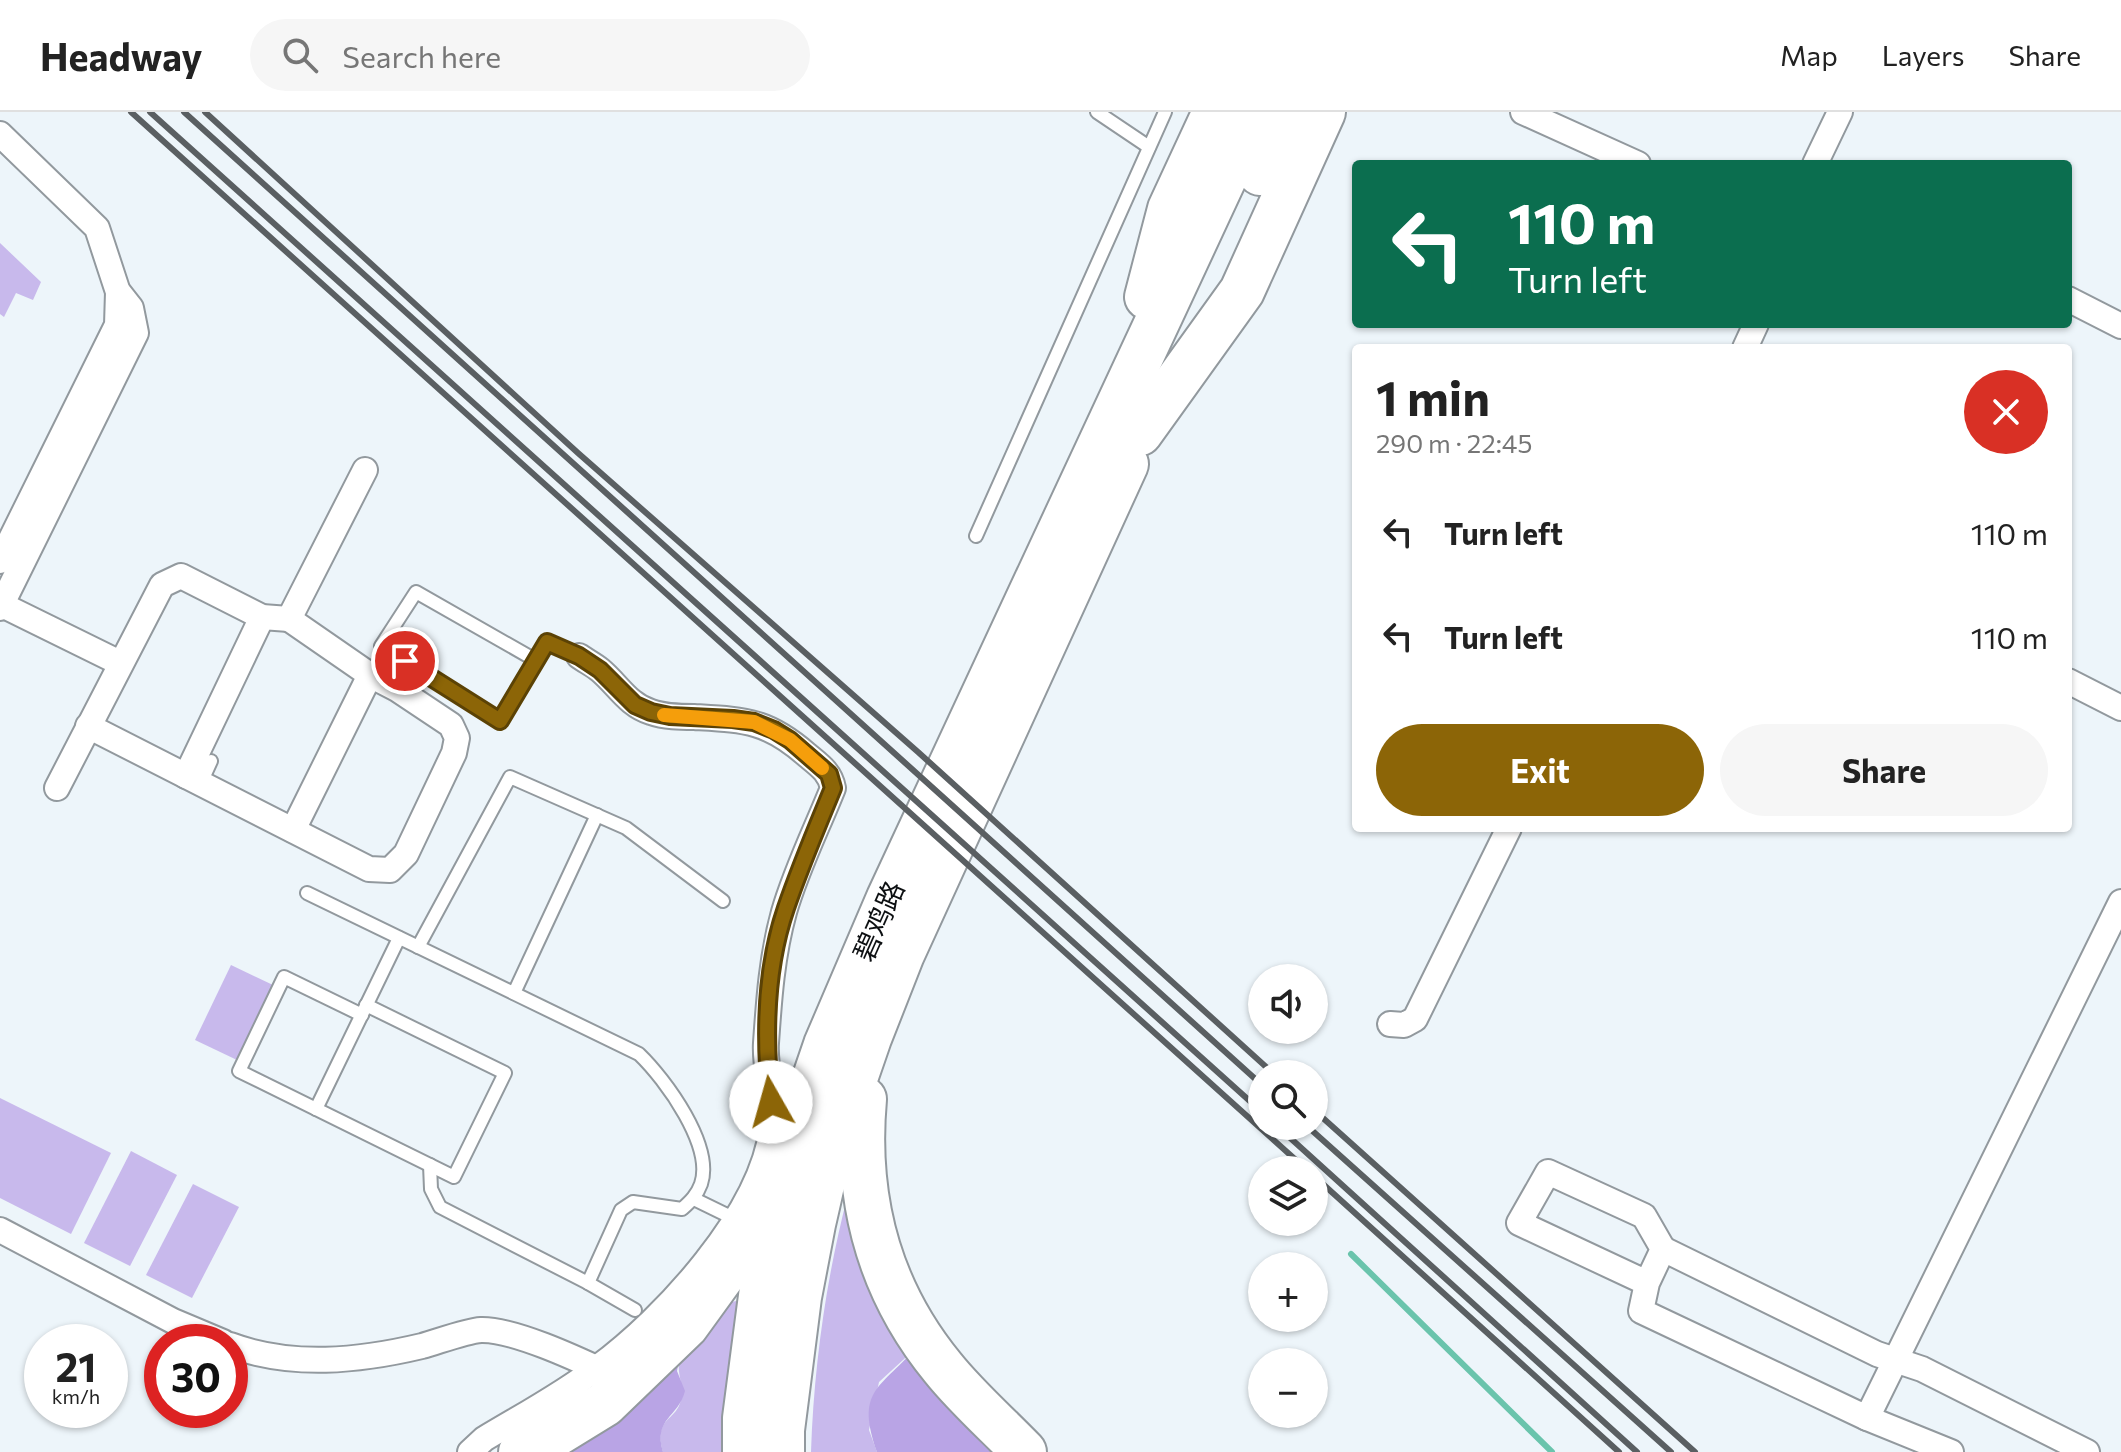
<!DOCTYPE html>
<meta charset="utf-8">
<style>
:root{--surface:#fff;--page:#f6f6f6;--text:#222;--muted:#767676;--line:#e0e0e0;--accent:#8c6507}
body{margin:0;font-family:Commissioner,"Noto Sans SC",sans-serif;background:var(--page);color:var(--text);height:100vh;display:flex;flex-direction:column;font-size:30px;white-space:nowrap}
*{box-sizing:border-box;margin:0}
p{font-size:26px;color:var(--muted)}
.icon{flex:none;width:44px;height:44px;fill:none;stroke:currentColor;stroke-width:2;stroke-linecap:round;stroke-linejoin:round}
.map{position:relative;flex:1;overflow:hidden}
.side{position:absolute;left:1352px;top:232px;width:720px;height:488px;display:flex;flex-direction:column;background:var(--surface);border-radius:8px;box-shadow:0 2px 6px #0004}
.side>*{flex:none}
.banner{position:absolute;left:1352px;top:48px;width:720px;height:168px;border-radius:8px;box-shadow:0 2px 6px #0004;background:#0b6e4f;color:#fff;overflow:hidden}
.controls{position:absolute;left:1248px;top:852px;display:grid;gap:16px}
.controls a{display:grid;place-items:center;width:80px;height:80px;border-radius:50%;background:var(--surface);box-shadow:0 2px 6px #0004;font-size:40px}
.speed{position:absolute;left:24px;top:1212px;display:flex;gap:16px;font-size:40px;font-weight:700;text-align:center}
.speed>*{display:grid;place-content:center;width:104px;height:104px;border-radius:50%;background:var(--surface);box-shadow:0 2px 6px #0004;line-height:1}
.speed small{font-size:20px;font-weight:400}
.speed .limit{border:12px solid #d22;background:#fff;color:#111}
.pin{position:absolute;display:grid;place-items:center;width:68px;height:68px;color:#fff;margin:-34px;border:4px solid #fff;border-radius:50%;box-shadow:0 2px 8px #0007}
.me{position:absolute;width:88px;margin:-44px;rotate:353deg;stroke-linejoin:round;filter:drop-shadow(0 0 6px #0008)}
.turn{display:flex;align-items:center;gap:28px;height:168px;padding:0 24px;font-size:36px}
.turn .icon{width:104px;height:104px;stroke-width:2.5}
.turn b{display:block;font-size:56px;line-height:68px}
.round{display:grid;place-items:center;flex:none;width:84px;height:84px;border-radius:42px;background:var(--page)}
.head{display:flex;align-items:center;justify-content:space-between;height:136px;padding:0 24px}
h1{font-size:48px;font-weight:700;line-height:60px}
.cta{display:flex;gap:16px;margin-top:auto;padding:16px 24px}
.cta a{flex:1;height:92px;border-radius:48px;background:var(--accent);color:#fff;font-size:32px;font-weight:700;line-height:92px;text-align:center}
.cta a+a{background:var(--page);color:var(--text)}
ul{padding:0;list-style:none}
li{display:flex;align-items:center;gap:24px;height:104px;padding:0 24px}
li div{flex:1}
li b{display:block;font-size:30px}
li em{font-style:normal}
header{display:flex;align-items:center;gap:48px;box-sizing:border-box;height:112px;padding:0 40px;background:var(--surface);border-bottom:2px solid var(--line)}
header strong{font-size:38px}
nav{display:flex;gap:44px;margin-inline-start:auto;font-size:28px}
.search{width:560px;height:72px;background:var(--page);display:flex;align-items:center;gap:20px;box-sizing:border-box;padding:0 28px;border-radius:44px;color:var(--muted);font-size:30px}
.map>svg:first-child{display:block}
.green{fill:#c8b9ec}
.forest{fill:#b9a4e5}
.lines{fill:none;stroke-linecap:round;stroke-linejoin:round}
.stream{stroke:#6ac4ac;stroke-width:6}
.lane-casing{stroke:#92999e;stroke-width:16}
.street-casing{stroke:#92999e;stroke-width:28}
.highway-casing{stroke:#92999e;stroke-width:48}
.lane{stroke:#fff;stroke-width:12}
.street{stroke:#fff;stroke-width:24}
.highway{stroke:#fff;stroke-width:44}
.rail{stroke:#5a5f62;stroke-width:6}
.route-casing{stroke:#5b4205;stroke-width:20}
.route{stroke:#8c6507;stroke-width:14}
.slow{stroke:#f59e0b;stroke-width:14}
.labels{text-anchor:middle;stroke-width:7;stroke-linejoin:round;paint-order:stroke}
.street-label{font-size:28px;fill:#0d1012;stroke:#fff}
</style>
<header>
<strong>Headway</strong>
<div class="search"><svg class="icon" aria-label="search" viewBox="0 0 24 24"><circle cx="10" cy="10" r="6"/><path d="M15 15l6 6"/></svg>Search here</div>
<nav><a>Map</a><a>Layers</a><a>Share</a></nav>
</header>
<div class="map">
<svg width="2121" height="1340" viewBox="0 0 2121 1340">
<rect width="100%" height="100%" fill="#edf5fa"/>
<g class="green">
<path d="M0,131L41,170L33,188L16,181L4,205L0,202Z"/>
<path d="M231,853L273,873L237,948L195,928Z"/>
<path d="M0,986L111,1041L71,1122L0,1086Z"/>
<path d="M131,1039L177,1063L130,1154L84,1131Z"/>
<path d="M193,1072L239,1095L192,1186L146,1163Z"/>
<path d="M848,1082L915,1237L879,1270L869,1318L877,1340H811C814,1253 826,1167 848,1082Z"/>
<path d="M736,1189L740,1193L723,1340H663C653,1304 677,1310 681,1287C684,1272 677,1263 679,1249L732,1190Z"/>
</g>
<g class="forest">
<path d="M915,1237L1010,1340H877C856,1279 878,1278 915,1237Z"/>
<path d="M679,1249L677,1259L685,1279C678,1306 653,1306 663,1340H532Z"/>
</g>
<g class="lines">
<path class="stream" d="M1351,1142L1552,1340"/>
<defs>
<g id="lane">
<path d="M1097,0L1149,35"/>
<path d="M976,424L1165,0"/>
<path d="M537,549L416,480L381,534L500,609L547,530L579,544"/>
<path d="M201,671L211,649"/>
<path d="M307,781L639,942C666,968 714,1034 701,1072C697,1083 691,1089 682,1097L633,1090L621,1098L588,1171L440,1095L431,1077L430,1053"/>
<path d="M418,835L510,665L626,716L723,789"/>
<path d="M514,881L597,703"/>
<path d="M362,903L284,865L239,959L454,1065L505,961L366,893"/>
<path d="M316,997L399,826"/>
<path d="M694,1087L735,1107"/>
<path d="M588,1171L635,1198"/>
</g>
<g id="street">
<path d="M1523,0L1638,52"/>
<path d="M0,22L97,116L118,180L117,213L0,449"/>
<path d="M1815,52L1840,0"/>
<path d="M2068,187L2121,214"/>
<path d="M1745,236L1756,212"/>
<path d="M0,492L120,551"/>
<path d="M0,496L136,221L131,196L120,182"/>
<path d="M2068,569L2121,596"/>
<path d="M88,614L369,757L390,758L406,742L454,641L457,626L451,613L397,577L370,563L289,507"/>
<path d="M186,664L262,505"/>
<path d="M57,676L162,473L181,464L262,505L289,507L365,358"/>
<path d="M293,718L370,563"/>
<path d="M1390,912L1404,913L1415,907L1509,716"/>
<path d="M0,1118L173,1209L223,1230"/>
<path d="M1663,1137L1877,1242L1922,1257L2087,1340"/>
<path d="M1647,1171L1519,1111L1548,1060L1644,1104L1663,1137L1647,1171L1641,1199L1867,1306L2121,790"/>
<path d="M230,1233C292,1256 359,1249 422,1234C437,1230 466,1219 481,1218C513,1217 577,1247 607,1261"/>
<path d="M1867,1306L1951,1340"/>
<path d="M470,1340L484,1327C522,1304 562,1283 597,1256C665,1206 761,1102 772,1016C776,988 764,959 766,931C769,887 772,843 784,800C796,758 817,716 833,676C830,660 819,653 807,643C767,608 745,608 694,605C680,605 665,605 651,600C628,593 618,573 600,558C594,553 586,549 579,544"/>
</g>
<g id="highway">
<path d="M1260,61L1288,0"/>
<path d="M1147,185L1170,97L1215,0"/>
<path d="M1140,321L1242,179L1323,0"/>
<path d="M864,987C855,1087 878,1177 943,1256C967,1286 997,1312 1024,1340"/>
<path d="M521,1340L553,1324L605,1292L686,1214L744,1134L765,1093"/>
<path d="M745,1340V1306L764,1161L783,1059L826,933L889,786L1255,0"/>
<path d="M782,1340V1318L799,1185L813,1112L829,1042L869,926L902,842L1126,352"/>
</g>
</defs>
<use href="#lane" class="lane-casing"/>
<use href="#street" class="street-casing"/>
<use href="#highway" class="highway-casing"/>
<use href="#lane" class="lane"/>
<use href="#street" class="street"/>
<use href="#highway" class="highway"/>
<g class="rail">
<path d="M131,0L1307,1058"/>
<path d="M150,0L1262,1000"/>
<path d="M184,0L1262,973"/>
<path d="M205,0L578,341L918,640L1274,962"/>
<path d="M1314,998L1695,1340"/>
<path d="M1277,1014L1637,1340"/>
<path d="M1307,1014L1671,1340"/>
<path d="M1314,1064L1619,1340"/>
</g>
</g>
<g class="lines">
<defs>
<path id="route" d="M405,549L500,609L547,530L579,544L600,558L635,593L651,600L670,604L733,607L754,610L774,618L790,628L829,662L833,676C817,715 800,755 786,796C765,857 764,926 771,990"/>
</defs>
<use href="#route" class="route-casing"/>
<use href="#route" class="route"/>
<path class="slow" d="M664,603L754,610L790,628L822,656"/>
</g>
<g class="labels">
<g class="street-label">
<text transform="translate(879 809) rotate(-66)" y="10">碧鸡路</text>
</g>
</g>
</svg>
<div class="controls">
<a><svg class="icon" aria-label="sound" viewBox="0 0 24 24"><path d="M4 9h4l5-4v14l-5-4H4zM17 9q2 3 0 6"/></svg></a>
<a><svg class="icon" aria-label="search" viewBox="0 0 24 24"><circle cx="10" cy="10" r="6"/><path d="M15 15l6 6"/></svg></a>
<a><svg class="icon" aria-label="layers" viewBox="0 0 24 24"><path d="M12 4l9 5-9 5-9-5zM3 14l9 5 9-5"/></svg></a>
<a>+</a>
<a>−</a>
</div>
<div class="speed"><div>21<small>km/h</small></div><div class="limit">30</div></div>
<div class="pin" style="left:405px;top:549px;background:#d93025"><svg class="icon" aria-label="arrive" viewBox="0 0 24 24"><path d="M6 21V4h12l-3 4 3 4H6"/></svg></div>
<svg class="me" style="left:771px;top:990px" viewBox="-20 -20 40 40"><circle r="19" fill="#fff"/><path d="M0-13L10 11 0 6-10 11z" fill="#8c6507"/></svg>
<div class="banner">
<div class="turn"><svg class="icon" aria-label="left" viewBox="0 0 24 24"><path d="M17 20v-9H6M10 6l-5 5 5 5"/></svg><div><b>110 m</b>Turn left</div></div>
</div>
<section class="side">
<div class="head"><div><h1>1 min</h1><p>290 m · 22:45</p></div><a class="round" style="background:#d93025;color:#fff"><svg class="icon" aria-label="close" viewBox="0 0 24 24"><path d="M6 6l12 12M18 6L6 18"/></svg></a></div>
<ul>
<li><svg class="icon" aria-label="left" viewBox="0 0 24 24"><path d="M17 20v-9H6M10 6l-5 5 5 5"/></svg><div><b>Turn left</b></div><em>110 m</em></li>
<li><svg class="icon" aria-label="left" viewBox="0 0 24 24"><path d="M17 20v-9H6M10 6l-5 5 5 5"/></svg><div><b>Turn left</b></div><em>110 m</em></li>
</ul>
<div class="cta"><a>Exit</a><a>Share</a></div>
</section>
</div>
